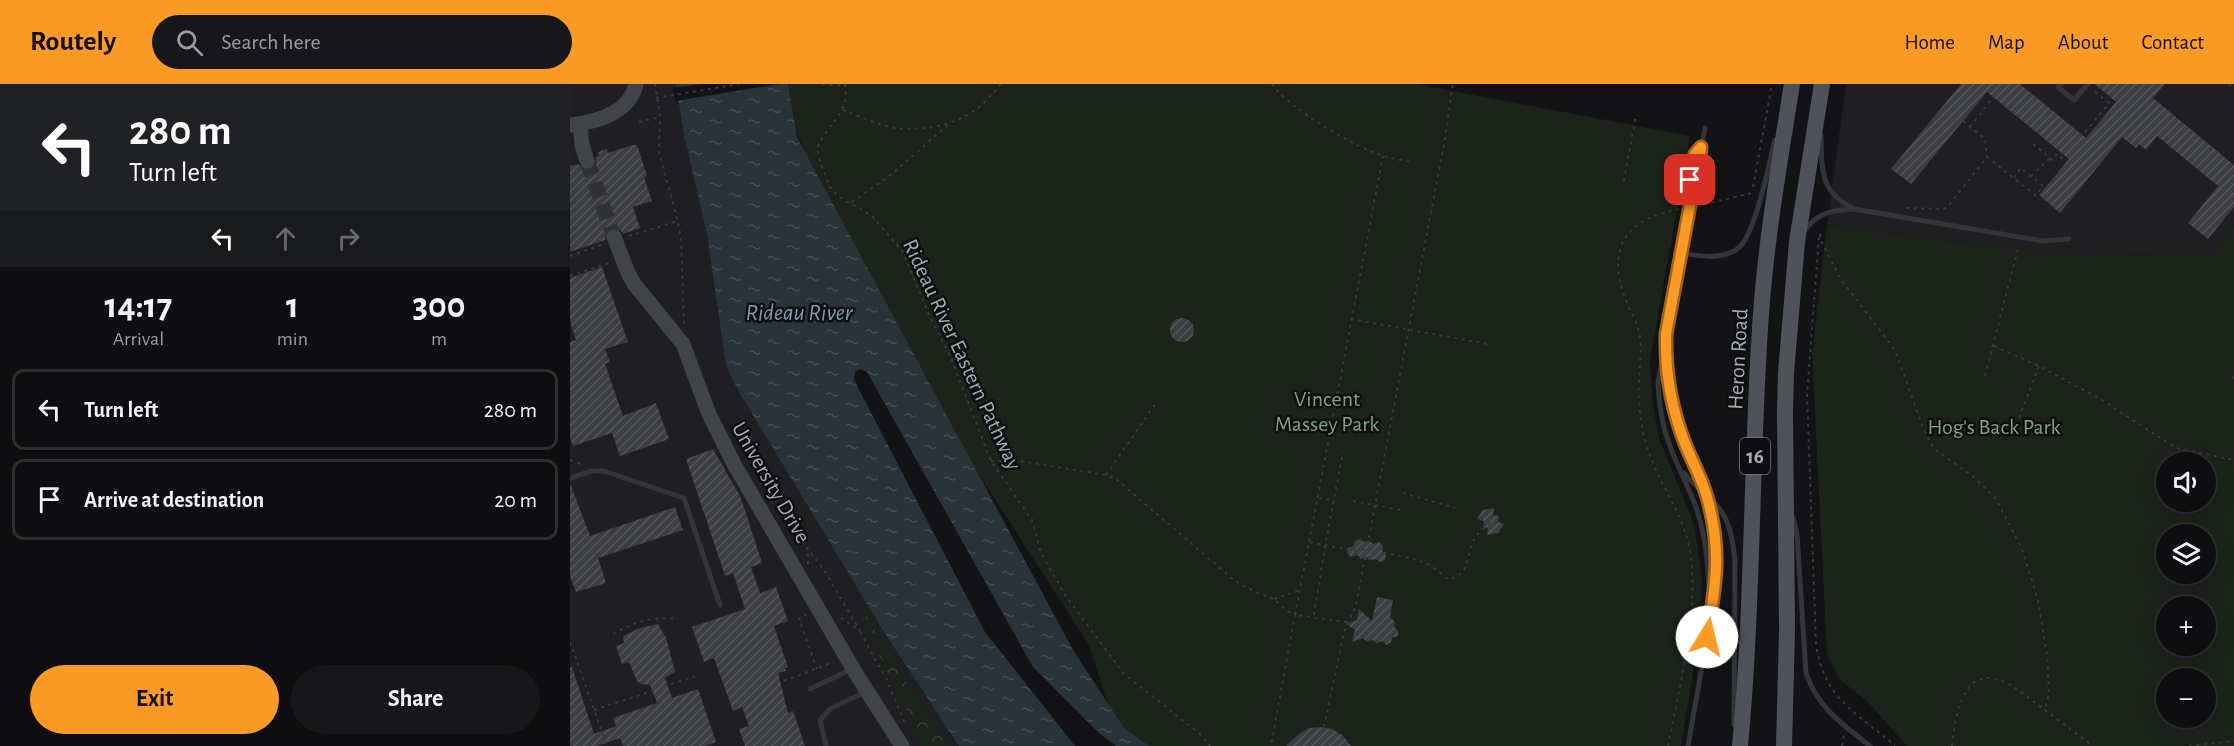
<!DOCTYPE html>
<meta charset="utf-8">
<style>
:root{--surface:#0e0e10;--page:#171719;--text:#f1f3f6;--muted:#9b9c9f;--line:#2e2e30;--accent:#fb9a25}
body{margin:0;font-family:"Alegreya Sans",sans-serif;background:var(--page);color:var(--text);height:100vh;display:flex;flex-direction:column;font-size:22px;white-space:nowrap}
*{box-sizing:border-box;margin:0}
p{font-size:20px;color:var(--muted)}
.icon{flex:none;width:33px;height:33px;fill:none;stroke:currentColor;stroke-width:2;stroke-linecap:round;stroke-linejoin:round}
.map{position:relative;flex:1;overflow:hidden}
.details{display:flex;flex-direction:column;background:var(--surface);width:570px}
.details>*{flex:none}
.hud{background:#202124;color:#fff;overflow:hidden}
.controls{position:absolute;left:1586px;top:368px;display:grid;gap:12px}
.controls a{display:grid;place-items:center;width:60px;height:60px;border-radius:50%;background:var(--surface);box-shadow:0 6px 24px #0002,0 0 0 2px var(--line);font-size:30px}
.pin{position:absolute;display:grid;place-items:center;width:51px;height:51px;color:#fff;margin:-26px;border-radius:12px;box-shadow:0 3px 9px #0006}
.me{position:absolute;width:66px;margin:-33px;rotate:9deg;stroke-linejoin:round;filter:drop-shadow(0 0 4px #0008)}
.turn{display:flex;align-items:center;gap:21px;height:126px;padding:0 30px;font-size:27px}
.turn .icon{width:78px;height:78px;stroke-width:2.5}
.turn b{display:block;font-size:42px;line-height:51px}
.lanes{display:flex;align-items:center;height:57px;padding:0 30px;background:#0003;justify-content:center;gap:30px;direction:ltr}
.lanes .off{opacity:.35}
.eta{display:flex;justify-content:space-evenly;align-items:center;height:102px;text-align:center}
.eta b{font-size:36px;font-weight:600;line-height:42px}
.action{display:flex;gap:12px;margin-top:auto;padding:12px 30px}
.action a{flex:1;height:69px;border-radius:36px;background:var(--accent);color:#111;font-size:24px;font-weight:600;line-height:69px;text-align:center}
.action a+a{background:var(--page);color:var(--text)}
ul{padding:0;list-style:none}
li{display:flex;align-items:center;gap:18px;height:81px;margin:0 12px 9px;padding:0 18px;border:3px solid var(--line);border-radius:12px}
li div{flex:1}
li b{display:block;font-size:22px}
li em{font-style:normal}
header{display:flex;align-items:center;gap:36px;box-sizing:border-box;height:84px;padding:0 30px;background:var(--accent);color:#111}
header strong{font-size:28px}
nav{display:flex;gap:33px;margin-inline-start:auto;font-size:21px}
.search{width:420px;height:54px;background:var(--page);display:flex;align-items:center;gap:15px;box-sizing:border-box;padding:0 21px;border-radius:33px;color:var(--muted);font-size:22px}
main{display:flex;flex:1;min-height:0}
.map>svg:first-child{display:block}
.built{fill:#1f1f22}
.forest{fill:url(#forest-crowns)}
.park{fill:#1b231b;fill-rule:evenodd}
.water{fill:url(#water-ripples)}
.pier{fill:#131315}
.building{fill:url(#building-hatch)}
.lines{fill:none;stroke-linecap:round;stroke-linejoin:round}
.secondary-tunnel{stroke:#303135;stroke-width:15;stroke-dasharray:15 8;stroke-linecap:butt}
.path{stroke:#3a3c41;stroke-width:2;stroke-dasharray:3 4.5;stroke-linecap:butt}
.lane{stroke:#34353a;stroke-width:5}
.secondary{stroke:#41454a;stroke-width:15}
.primary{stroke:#4f5359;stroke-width:16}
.route-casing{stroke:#a36418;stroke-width:15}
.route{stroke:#fb9a25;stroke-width:10}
.labels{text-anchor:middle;stroke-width:5;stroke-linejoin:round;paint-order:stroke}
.shield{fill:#0e0e10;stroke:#777c84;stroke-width:1.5}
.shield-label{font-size:21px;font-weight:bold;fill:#a4abb6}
.street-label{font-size:22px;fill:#a4abb6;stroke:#0e0e10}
.park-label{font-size:22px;fill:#7ca279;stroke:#0e0e10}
.water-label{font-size:24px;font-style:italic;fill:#789eb3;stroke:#0e0e10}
</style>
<header>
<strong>Routely</strong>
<div class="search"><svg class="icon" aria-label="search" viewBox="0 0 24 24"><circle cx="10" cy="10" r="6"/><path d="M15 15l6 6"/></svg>Search here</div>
<nav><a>Home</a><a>Map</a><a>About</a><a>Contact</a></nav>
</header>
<main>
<section class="details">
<div class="hud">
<div class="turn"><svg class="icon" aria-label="left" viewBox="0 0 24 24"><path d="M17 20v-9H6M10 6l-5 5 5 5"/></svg><div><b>280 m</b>Turn left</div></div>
<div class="lanes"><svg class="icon" aria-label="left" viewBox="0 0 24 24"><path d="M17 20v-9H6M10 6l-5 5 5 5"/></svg><svg class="icon off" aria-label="ahead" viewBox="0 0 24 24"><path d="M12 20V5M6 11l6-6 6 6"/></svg><svg class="icon off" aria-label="right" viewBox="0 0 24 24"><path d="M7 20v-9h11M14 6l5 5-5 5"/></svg></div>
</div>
<div class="eta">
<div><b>14:17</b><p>Arrival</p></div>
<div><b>1</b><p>min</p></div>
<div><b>300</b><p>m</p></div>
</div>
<ul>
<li><svg class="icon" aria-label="left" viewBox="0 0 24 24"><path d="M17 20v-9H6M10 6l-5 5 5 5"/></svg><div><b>Turn left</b></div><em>280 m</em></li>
<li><svg class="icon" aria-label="arrive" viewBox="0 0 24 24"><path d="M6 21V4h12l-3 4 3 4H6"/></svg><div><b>Arrive at destination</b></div><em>20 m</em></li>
</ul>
<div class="action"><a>Exit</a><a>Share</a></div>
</section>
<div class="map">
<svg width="1664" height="662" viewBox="0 0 1664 662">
<defs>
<pattern id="forest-crowns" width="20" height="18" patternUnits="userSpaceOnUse" patternTransform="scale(1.5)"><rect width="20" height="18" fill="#1b231b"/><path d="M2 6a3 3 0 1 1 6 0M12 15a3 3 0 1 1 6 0" fill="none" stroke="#39403a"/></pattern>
<pattern id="water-ripples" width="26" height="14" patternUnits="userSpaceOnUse" patternTransform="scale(1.5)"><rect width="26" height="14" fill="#283439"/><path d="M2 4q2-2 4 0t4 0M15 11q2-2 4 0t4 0" fill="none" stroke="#444f53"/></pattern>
<pattern id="building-hatch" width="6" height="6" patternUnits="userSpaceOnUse" patternTransform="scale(1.5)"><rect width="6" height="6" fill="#3d3e42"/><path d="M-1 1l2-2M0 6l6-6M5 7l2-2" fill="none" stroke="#56575b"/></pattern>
</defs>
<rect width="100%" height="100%" fill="#131315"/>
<g class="built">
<path d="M0,0H106L114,52L137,150L169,308L312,545L389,662H0Z"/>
<path d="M1276,0H1664V142L1639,171L1498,172L1257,141Z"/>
</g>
<path class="forest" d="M293,532L298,534L354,628L378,662H352L343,647L339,630L292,537Z"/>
<g class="park">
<path d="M218,0H845L1120,52L1080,277L1082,315L1089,354L1124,440L1132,494L1131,539L1111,662H551L519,561L406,386L237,72L226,46Z"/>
<path d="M1257,141L1498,172L1639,171L1664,142V662H1337L1296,616L1270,596L1257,570L1242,269ZM1596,378H1635V417H1596ZM1596,450H1635V489H1596ZM1596,522H1635V561H1596ZM1596,594H1635V633H1596Z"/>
</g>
<path class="water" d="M106,0H218L227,53L503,566L554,644L579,662H546L530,650L463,583L297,288L290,285L285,288L284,296L415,548L505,662H389L312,545L169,308L156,281L137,150L114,52Z"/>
<path class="pier" d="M131,0H210L105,17L103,4Z"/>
<g class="building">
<path d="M1391,0H1450L1516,54L1546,18L1525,0H1595L1583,14L1664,81V123L1638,155L1618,139L1648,102L1587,52L1576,66L1569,60L1566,64L1552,53L1490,129L1469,111L1499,75L1417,8L1341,100L1321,85Z"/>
<path d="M63,61H67L72,76L77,92L74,93L82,117L63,123L70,144L53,150L50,145L41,144L36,147L35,156L0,168V82L8,80L14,86H20L26,80V73L29,72L28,68L37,65L38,69Z"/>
<path d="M32,183L58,258L35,265L40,278L35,280L53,332L86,319L99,355L50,372L42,349L3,362L0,354V258L6,256L0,237V194Z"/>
<circle cx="612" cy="246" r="12"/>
<path d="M143,365L170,412L174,423L192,479L181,483L190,509L206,503L218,537L204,542L218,583L215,584L216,587L208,589L218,629L223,627L235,662H175L169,645L179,642L172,623L163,627L144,574L134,578L122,543L175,525L163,489L155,492L116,375Z"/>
<path d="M0,399L20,452L105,423L113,446L28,474L36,499L6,508L0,492Z"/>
<path d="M924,424L923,431L929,432L928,438L934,440L928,449L917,451L918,444L913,443L914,437L907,435L913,426Z"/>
<path d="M790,455L794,458L799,457L803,460L809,458L813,462L812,467L816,471L815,476L810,478L806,475L800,476L796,473L791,475L787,471L781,473L777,469L778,464L783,462L785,457Z"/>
<path d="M807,513L823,516L820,533L825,538L824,543L828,547V552L822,554L821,559L816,561L812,557L807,559L802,556L797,558L793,554L782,558L785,546L776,540L787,536L789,525L802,537Z"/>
<path d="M88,540L96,554L105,588L95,594L102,614L128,605L146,658L135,662H53L50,654L27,662H0V584L2,583L24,650L46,642L43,634L87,619L80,601L71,600L67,597L59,578L52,580L46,562L54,559L53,552L70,544Z"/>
<path d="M750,643L762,645L772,651L781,662H716L729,650L739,644Z"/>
</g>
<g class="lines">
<path class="secondary-tunnel" d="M17,77L44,153"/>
<g class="path">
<path d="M85,0L90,33L89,69L106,130L111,153L114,240"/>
<path d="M252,0L276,2"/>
<path d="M275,0C280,31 257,39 247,64L249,75L260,103L269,113L302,132L333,168L359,231L381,274L421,377L462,436L471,469L495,511L554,590L629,649L640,662"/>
<path d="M702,0C717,23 787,65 814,72C823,75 832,76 841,78"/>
<path d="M1659,0L1664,4"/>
<path d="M86,14L169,0"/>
<path d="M273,26C290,32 308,41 325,44C350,48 385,41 405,26C415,19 423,9 431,0"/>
<path d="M1393,37L1415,55L1417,73"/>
<path d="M69,38L90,33"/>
<path d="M1400,43L1421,16"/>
<path d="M1515,48L1539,19L1525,8L1532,0"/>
<path d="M1480,74L1482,76L1487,70L1495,77"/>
<path d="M1461,92L1480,74L1463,60"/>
<path d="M1444,94L1451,84L1473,102L1466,111"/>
<path d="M1054,97L1066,31"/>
<path d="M1183,103L1202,0"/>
<path d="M282,118L322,90L380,39"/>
<path d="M1127,122L1182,109"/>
<path d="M1336,124L1373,125L1379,121L1417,73L1470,115"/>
<path d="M1250,150L1251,157L1270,194L1325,266L1353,344L1361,360L1367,367L1404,393L1426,415L1452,465L1468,516L1477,571L1479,610L1475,625"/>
<path d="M59,152L108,137"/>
<path d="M1249,153L1237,310L1246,561C1255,617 1287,628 1325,662"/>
<path d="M0,172L34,160"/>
<path d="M0,192L39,179"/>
<path d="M781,235L917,260"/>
<path d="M1424,262L1469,282L1527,313L1606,364L1664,376"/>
<path d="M1415,292L1449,161"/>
<path d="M1664,292V297"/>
<path d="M1449,334L1469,282"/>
<path d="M163,345L193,401"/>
<path d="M0,376L14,381"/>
<path d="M421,377H450L536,391L546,395L665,497L688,509L704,515L717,527L725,531L701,662"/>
<path d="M536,391L586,319"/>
<path d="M833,409L885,424"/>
<path d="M749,414L764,416"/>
<path d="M783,417L830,426"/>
<path d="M205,421L256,489L290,547L270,533"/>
<path d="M740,458L784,467L797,465L845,475L860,481L878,495C904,491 894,467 907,451C911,446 917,442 922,438"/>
<path d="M238,480V465"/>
<path d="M704,515L730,506"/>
<path d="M237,530L229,535L247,585"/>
<path d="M744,531L755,462L773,368"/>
<path d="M777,538L725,531L813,72"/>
<path d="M290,548L317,596L335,640"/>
<path d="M43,550C63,538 84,532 108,535"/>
<path d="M0,558L37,662"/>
<path d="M214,597L264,578"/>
<path d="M101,600L129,591"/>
<path d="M24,626L82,607"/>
<path d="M754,643L774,548L786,521L875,55L883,0"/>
<path d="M1098,662C1109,604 1128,532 1121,473C1116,431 1086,398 1075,356C1070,339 1068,316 1069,298C1069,282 1073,263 1069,248C1066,235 1056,220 1052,206C1038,155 1063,134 1110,125"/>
<path d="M1272,662L1274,651"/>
<path d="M1382,662C1386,625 1395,573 1444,603L1523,662"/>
<path d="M1619,662L1664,657"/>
</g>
<g class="lane">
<path d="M1491,0L1488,3L1504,16L1518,0"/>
<path d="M1135,44C1130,64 1133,86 1123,105L1088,299C1089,321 1092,342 1100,362C1108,384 1119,404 1127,426C1139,463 1139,501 1140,540"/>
<path d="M1251,51C1252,84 1249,108 1283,124"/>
<path d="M1109,102L1123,105"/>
<path d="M1123,105C1119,91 1121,74 1131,63"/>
<path d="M1235,146C1248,128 1264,126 1284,125L1473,157L1499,155"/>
<path d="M1111,169C1130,172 1149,176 1166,166C1185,155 1199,79 1205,56"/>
<path d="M1096,266C1097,319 1114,351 1133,398C1149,438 1149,482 1142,525"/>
<path d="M1114,389C1125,403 1141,413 1151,427C1161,441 1163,460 1165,477L1164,641"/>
<path d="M0,394L22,387H34L114,414L150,521"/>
<path d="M1223,433L1227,450L1236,589C1247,623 1273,641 1300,662"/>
<path d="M240,605L282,585"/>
<path d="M256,662L250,636L261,624L296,608"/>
<path d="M1118,662L1140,537"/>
</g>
<g class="secondary">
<path d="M10,40L12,61L17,77"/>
<path d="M0,41C26,38 60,29 66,0"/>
<path d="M44,153L59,191L65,201L113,260L139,330L164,380L285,588L332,662"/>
</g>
<g class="primary">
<path d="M1170,662C1183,523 1181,383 1190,244C1195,162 1209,81 1222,0"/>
<path d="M1214,662L1217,547L1215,327L1216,289L1227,158L1252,0"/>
</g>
</g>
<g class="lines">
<defs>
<path id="route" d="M1120,96L1125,70L1131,63L1129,85L1123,105L1096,250C1095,289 1101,325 1116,362C1123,379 1132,395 1137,413C1152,466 1146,500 1137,553"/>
</defs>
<use href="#route" class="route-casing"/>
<use href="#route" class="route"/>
</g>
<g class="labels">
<rect class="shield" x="1170" y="354" width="30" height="36" rx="4.5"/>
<g class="shield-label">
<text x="1185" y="379">16</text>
</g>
<g class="street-label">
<text transform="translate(393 270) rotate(65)" y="8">Rideau River Eastern Pathway</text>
<text transform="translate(1167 275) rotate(-87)" y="8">Heron Road</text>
<text transform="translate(202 398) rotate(60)" y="8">University Drive</text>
</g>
<g class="park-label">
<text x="757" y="322">Vincent<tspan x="757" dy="25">Massey Park</tspan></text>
<text x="1424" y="350">Hog's Back Park</text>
</g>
<g class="water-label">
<text x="229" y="236">Rideau River</text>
</g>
</g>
</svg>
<div class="controls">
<a><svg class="icon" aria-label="sound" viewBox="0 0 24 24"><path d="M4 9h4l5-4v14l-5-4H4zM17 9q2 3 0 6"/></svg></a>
<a><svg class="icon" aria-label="layers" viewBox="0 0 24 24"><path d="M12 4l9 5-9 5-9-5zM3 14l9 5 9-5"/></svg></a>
<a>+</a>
<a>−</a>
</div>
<div class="pin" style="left:1120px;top:96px;background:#d93025"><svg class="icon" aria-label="arrive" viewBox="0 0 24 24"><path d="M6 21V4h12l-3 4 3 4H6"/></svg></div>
<svg class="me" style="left:1137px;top:553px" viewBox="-20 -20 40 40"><circle r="19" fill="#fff"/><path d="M0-13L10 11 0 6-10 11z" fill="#fb9a25"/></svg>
</div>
</main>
